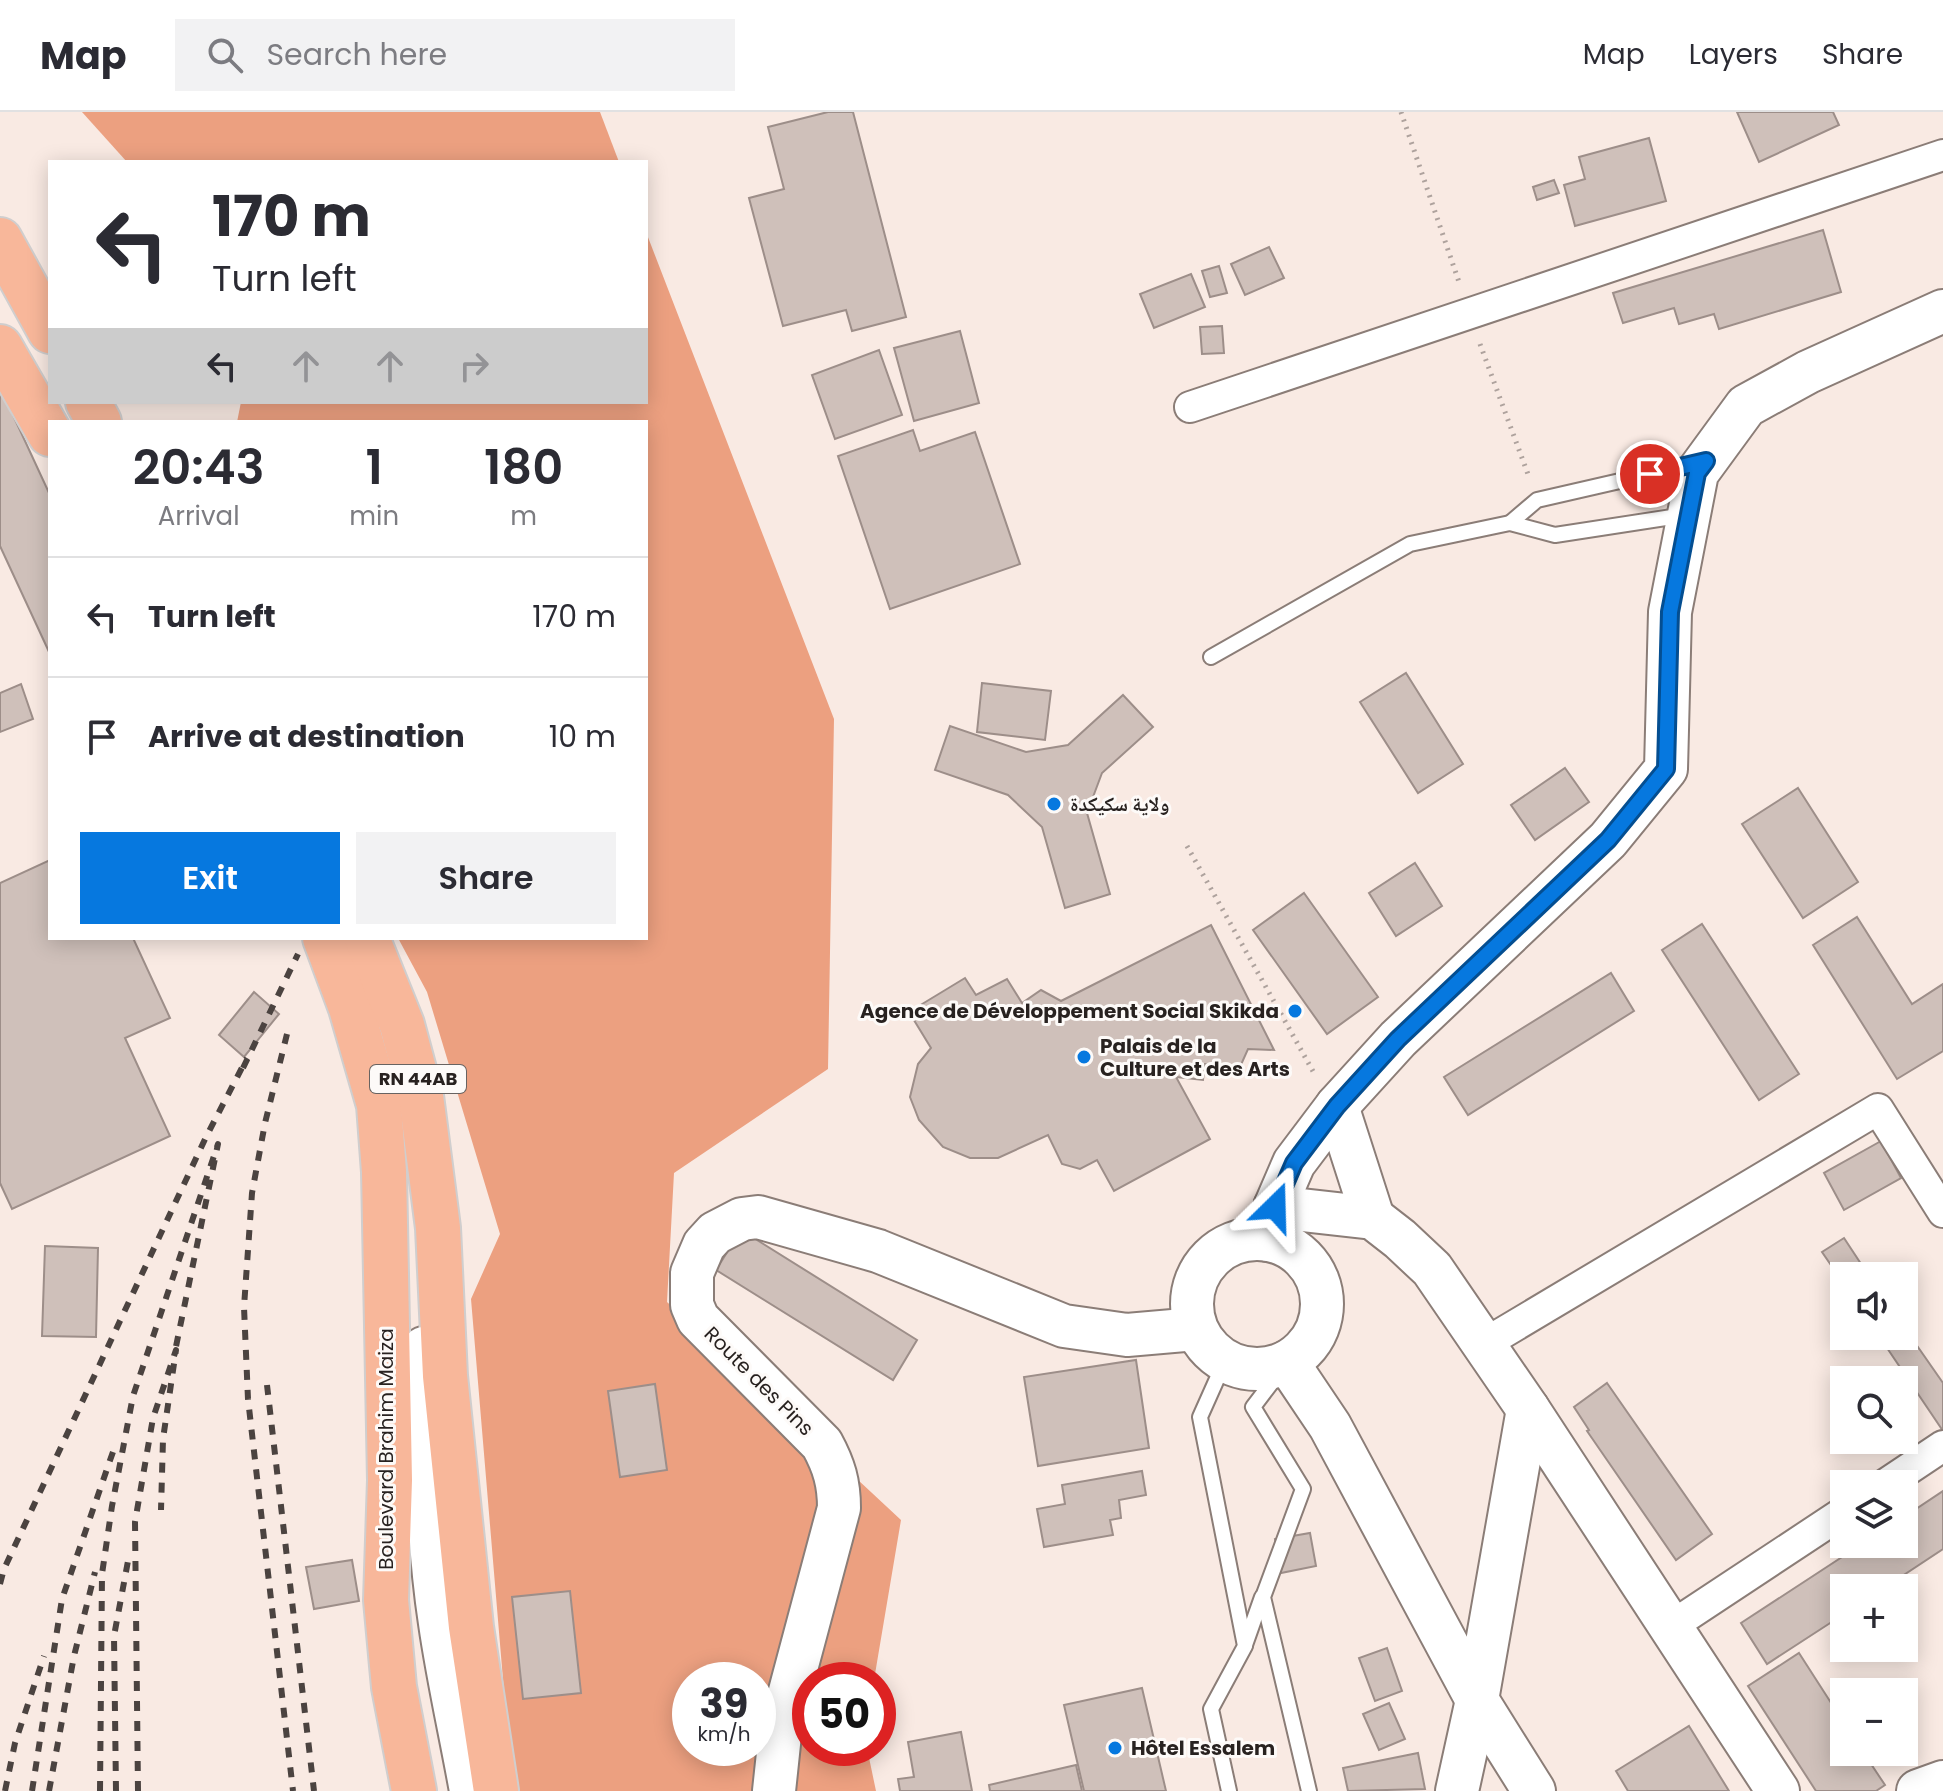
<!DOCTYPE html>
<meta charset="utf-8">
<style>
:root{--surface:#fff;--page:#f2f2f3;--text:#2b2b33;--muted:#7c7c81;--line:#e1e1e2;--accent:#0678df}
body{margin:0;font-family:Poppins,"Noto Naskh Arabic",sans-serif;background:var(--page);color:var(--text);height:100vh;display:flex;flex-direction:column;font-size:30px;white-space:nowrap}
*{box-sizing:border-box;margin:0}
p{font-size:26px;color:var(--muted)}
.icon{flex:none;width:44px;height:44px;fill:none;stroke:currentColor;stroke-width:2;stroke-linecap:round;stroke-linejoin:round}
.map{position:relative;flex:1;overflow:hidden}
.drawer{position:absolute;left:48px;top:308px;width:600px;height:520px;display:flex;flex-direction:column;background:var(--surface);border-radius:0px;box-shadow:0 4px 20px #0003}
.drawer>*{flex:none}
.guide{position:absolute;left:48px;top:48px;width:600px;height:244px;border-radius:0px;box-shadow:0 4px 20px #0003;background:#fff;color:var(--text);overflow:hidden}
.buttons{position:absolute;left:1830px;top:1150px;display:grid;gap:16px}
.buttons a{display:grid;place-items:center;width:88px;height:88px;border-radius:0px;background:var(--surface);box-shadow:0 4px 20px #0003;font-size:40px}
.speed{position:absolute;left:672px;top:1550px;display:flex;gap:16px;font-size:40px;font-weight:700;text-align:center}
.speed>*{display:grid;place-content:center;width:104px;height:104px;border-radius:50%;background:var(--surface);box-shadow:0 4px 20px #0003;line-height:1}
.speed small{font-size:20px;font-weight:400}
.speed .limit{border:12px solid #d22;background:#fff;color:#111}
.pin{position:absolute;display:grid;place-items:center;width:68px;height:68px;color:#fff;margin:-34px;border:4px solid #fff;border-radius:50%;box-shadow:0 2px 8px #0007}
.me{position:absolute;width:88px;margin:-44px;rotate:22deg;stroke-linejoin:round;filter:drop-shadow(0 0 6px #0008)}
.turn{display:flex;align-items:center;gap:28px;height:168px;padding:0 32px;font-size:36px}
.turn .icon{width:104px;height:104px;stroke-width:2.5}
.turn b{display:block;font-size:56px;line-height:68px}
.lanes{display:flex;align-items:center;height:76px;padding:0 32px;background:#0003;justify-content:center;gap:40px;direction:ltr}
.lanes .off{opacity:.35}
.eta{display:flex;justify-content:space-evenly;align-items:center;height:136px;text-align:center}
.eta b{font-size:48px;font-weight:600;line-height:56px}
.cta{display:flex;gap:16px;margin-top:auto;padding:16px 32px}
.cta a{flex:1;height:92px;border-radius:0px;background:var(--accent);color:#fff;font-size:32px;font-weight:600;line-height:92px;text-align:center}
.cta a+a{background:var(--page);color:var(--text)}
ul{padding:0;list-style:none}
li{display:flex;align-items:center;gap:24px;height:120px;padding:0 32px;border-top:2px solid var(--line)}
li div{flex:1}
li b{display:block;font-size:30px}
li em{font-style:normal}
header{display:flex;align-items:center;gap:48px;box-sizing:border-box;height:112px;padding:0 40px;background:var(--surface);border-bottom:2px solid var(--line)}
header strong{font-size:38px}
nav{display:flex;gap:44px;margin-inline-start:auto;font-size:28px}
.search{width:560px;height:72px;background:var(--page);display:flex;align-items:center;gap:20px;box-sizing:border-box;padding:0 28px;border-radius:0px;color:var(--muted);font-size:30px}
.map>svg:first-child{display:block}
.forest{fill:#eca080;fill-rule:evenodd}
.building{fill:#cfc0ba;stroke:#9d8e89;stroke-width:2}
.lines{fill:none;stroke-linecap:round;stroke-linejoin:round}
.lane-casing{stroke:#8b7d77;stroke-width:18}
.street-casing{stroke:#8b7d77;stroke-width:34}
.secondary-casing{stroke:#8b7d77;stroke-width:46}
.primary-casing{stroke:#d0cece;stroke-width:48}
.path{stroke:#aea29d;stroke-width:5;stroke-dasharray:2 6;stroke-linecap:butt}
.lane{stroke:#fff;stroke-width:14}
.street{stroke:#fff;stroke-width:30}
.secondary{stroke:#fff;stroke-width:42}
.primary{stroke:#f8b79a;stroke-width:44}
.rail{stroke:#4b4340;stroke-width:6;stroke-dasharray:10 10;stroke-linecap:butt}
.route-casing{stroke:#044e91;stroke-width:20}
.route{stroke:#0678df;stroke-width:14}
.poi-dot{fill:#0678df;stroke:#fdfaf8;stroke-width:3}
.labels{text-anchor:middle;stroke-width:6;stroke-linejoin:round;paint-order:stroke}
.shield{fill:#fdfaf8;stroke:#686361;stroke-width:2}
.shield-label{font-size:18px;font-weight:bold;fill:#282220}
.poi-label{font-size:20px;font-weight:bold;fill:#282220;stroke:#fdfaf8;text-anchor:start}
.street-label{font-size:20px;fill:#282220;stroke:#fdfaf8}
</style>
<header>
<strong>Map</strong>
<div class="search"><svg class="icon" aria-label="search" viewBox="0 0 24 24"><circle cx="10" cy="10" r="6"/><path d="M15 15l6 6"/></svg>Search here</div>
<nav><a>Map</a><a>Layers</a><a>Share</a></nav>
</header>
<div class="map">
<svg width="1943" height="1679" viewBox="0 0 1943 1679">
<rect width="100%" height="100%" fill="#f9eae3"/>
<g class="forest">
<path d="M82,0H600L619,50H127Z"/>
<path d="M646,120L834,607L828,957L674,1061L667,1190L901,1408L874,1568H810V1636H867L876,1679H519L508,1627L471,1187L500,1122L427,880L398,826H646V310H237L241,290H646ZM690,1568H758V1636H690Z"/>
</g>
<g class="building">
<path d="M828,0H853L906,205L852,219L846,198L783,214L749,86L784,77L768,15Z"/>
<path d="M1737,0H1833L1839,13L1759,50Z"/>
<path d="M1649,26L1666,89L1575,114L1564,73L1585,67L1579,45Z"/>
<path d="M1554,68L1559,81L1537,88L1533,75Z"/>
<path d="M1823,118L1841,180L1719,217L1714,202L1679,212L1674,196L1623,211L1613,181Z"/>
<path d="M1269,135L1284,166L1245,183L1231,152Z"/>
<path d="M1219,154L1227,181L1210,185L1202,159Z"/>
<path d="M1191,162L1205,195L1154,216L1140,182Z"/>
<path d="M1222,214L1224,241L1202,242L1200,215Z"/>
<path d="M960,219L979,291L914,309L894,236Z"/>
<path d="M879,238L902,303L835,327L812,263Z"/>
<path d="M0,275L50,383V542L0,434Z"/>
<path d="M913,318L920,339L975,320L1020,452L890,497L838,344Z"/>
<path d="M1406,561L1463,652L1418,681L1360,590Z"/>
<path d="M982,571L1051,579L1045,628L977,620Z"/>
<path d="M21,572L33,607L0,620V581Z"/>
<path d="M1123,583L1153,615L1102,661L1087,701L1110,782L1065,796L1042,715L1008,683L935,658L950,614L1026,640L1068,633Z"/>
<path d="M1565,656L1589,690L1535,728L1511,693Z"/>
<path d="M1798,676L1858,770L1803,806L1742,712Z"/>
<path d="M50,748V826H133L170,906L125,926L170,1024L12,1097L0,1071V771Z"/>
<path d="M1415,751L1442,794L1396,824L1369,781Z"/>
<path d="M1304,781L1378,885L1327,922L1253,818Z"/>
<path d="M1857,805L1912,892L1943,872V939L1897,967L1813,833Z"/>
<path d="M1702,812L1799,962L1759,988L1662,838Z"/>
<path d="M1211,813L1274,938L1248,937L1240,955L1205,952L1203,968L1176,965L1210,1027L1114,1079L1097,1048L1080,1057L1062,1052L1048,1023L998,1046H970L943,1035L919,1008L910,985L918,952L931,936L909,900L965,866L976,883L1007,867L1022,891L1041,878L1061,889Z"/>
<path d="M1611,861L1634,899L1468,1003L1444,965Z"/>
<path d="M254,880L279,902L244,945L219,923Z"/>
<path d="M1881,1029L1901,1066L1844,1098L1824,1061Z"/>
<path d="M741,1118L917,1228L893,1268L716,1158Z"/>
<path d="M1844,1126L1869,1164H1844V1172L1822,1140Z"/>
<path d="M45,1134L98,1136L96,1225L42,1224Z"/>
<path d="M1904,1215L1943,1271V1319L1879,1224H1904Z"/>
<path d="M1136,1248L1149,1336L1038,1354L1024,1265Z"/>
<path d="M1607,1271L1712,1422L1676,1448L1587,1319L1589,1318L1574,1295Z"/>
<path d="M655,1272L667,1358L620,1365L608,1279Z"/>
<path d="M1142,1359L1146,1383L1119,1388L1121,1406L1110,1408L1113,1423L1044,1435L1037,1397L1065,1392L1062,1373Z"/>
<path d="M1943,1379V1437L1884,1476H1844V1502L1767,1552L1741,1511L1862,1432H1904V1405Z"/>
<path d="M1310,1421L1316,1454L1281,1461L1275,1427Z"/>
<path d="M352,1448L359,1489L314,1497L306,1455Z"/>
<path d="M570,1479L581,1581L523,1587L512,1485Z"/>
<path d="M1387,1536L1402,1579L1375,1589L1359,1546Z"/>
<path d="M1799,1541L1844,1611V1640H1863L1885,1673L1876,1679H1816L1748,1574Z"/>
<path d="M1142,1576L1166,1679H1084L1064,1593Z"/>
<path d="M1389,1591L1405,1627L1379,1638L1363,1602Z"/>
<path d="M1689,1614L1729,1679H1628L1616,1659Z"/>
<path d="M961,1620L972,1679H900L898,1667L914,1665L908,1630Z"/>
<path d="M1418,1641L1425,1677L1348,1679L1343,1656Z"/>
<path d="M1076,1653L1082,1679H990L989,1673Z"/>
</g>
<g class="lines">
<defs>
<g id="lane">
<path d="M1510,411L1537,388L1694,352"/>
<path d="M1211,545L1410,432L1510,411L1555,423L1685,403"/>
<path d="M1225,1249L1200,1305L1245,1534L1211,1597L1229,1679"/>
<path d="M1285,1253L1253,1295L1303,1377L1263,1485L1309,1679"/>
<path d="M1245,1533L1262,1485"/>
</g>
<g id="street">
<path d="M1190,295L1943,43"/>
<path d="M1484,1232L1878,997L1943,1100"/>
<path d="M1886,1372L1943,1334"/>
<path d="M1670,1515L1844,1400"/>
</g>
<g id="secondary">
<path d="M1337,994L1373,1106"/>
<path d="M1275,1095L1373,1106L1400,1127L1432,1157L1528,1297L1778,1679"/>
<circle cx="1257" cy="1192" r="65"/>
<path d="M1268,1128L1275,1095L1294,1051L1337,994L1398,927L1608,728L1666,657L1670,500L1697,361L1746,294L1808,260L1943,199"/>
<path d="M424,1236C427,1327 426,1420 440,1511C448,1567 461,1623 471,1679"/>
<path d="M1287,1250L1330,1314L1477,1588L1534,1679"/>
<path d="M774,1679L781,1613L839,1396C839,1371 834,1354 822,1332L698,1207L692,1193V1161L704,1133L715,1121L742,1107L758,1105L878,1139L1064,1214L1127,1223L1196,1217"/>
<path d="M1457,1679L1477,1588L1528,1297"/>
<path d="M1918,1679L1943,1670"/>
</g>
<g id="primary">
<path d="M0,128L50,219"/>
<path d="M0,235L50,322"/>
<path d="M88,290L99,310"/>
<path d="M325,826L351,896L379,993L384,1060L390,1368L386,1488L394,1575L414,1679"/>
<path d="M367,826L402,913L421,984L438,1116L445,1264L471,1515L496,1679"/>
</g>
</defs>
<use href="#lane" class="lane-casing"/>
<use href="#street" class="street-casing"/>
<use href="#secondary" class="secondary-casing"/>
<use href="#primary" class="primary-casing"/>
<g class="path">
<path d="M1401,0L1460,173"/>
<path d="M1480,232L1529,365"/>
<path d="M1187,734L1314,961"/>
</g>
<use href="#lane" class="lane"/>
<use href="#street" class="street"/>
<use href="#secondary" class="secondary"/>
<use href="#primary" class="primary"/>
<g class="rail">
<path d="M287,922L265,1011L252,1081L244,1195L248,1287L293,1679"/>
<path d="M243,956L298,842"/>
<path d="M267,1273L314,1679"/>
<path d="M0,1472L4,1457L206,1025L247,946"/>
<path d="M5,1679L15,1631L44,1544"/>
<path d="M32,1679L62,1487L115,1334"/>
<path d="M49,1679L74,1544L95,1460"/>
<path d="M100,1679L102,1462L112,1394L133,1284L218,1032L174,1244"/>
<path d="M116,1679L114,1524L128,1449"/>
<path d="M138,1679L135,1410L153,1306L176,1238L163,1327L161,1398"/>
</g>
</g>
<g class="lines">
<defs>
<path id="route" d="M1275,1095L1294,1051L1337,994L1398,927L1608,728L1666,657L1670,500L1697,361L1706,349L1650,362"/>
</defs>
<use href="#route" class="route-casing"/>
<use href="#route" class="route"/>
</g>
<g class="poi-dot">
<circle cx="1054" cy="692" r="8"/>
<circle cx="1295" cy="899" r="8"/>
<circle cx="1084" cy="945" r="8"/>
<circle cx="1115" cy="1636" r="8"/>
</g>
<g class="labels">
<rect class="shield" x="370" y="953" width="96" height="28" rx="6"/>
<g class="shield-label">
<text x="418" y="973">RN 44AB</text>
</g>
<g class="poi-label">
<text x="1070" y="699">ولاية سكيكدة</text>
<text x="1279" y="906" text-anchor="end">Agence de Développement Social Skikda</text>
<text x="1100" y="941">Palais de la<tspan x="1100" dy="23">Culture et des Arts</tspan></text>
<text x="1131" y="1643">Hôtel Essalem</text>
</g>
<g class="street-label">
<text transform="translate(759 1269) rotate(45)" y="7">Route des Pins</text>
<text transform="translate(386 1337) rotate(-90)" y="7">Boulevard Brahim Maiza</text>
</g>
</g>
</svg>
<div class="buttons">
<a><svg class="icon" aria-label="sound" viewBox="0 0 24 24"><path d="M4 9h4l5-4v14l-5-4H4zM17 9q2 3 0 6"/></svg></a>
<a><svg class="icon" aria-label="search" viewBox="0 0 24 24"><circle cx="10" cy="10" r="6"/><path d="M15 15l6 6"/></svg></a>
<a><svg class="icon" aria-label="layers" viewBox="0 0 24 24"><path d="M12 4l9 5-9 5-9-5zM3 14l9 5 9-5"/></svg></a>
<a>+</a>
<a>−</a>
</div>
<div class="speed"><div>39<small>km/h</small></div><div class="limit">50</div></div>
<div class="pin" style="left:1650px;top:362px;background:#d93025"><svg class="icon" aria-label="arrive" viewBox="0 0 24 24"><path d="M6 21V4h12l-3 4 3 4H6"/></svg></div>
<svg class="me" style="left:1275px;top:1095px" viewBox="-20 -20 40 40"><path d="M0-17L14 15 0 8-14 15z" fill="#0678df" stroke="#fff" stroke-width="4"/></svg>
<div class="guide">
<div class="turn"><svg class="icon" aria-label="left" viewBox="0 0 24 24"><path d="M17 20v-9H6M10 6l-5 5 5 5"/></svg><div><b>170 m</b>Turn left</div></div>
<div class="lanes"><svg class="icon" aria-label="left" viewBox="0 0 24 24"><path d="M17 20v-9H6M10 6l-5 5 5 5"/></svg><svg class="icon off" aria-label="ahead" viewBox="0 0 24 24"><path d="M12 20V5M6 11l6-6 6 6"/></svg><svg class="icon off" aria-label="ahead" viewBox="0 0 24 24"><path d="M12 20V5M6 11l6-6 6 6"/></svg><svg class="icon off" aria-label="right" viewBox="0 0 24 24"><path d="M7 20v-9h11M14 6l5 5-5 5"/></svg></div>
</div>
<section class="drawer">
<div class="eta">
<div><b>20:43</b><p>Arrival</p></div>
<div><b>1</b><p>min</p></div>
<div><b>180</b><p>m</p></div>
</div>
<ul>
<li><svg class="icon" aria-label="left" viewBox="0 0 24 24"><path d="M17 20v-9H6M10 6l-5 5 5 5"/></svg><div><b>Turn left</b></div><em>170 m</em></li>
<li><svg class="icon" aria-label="arrive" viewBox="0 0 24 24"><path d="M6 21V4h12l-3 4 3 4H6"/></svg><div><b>Arrive at destination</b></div><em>10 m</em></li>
</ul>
<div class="cta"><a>Exit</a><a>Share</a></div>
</section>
</div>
